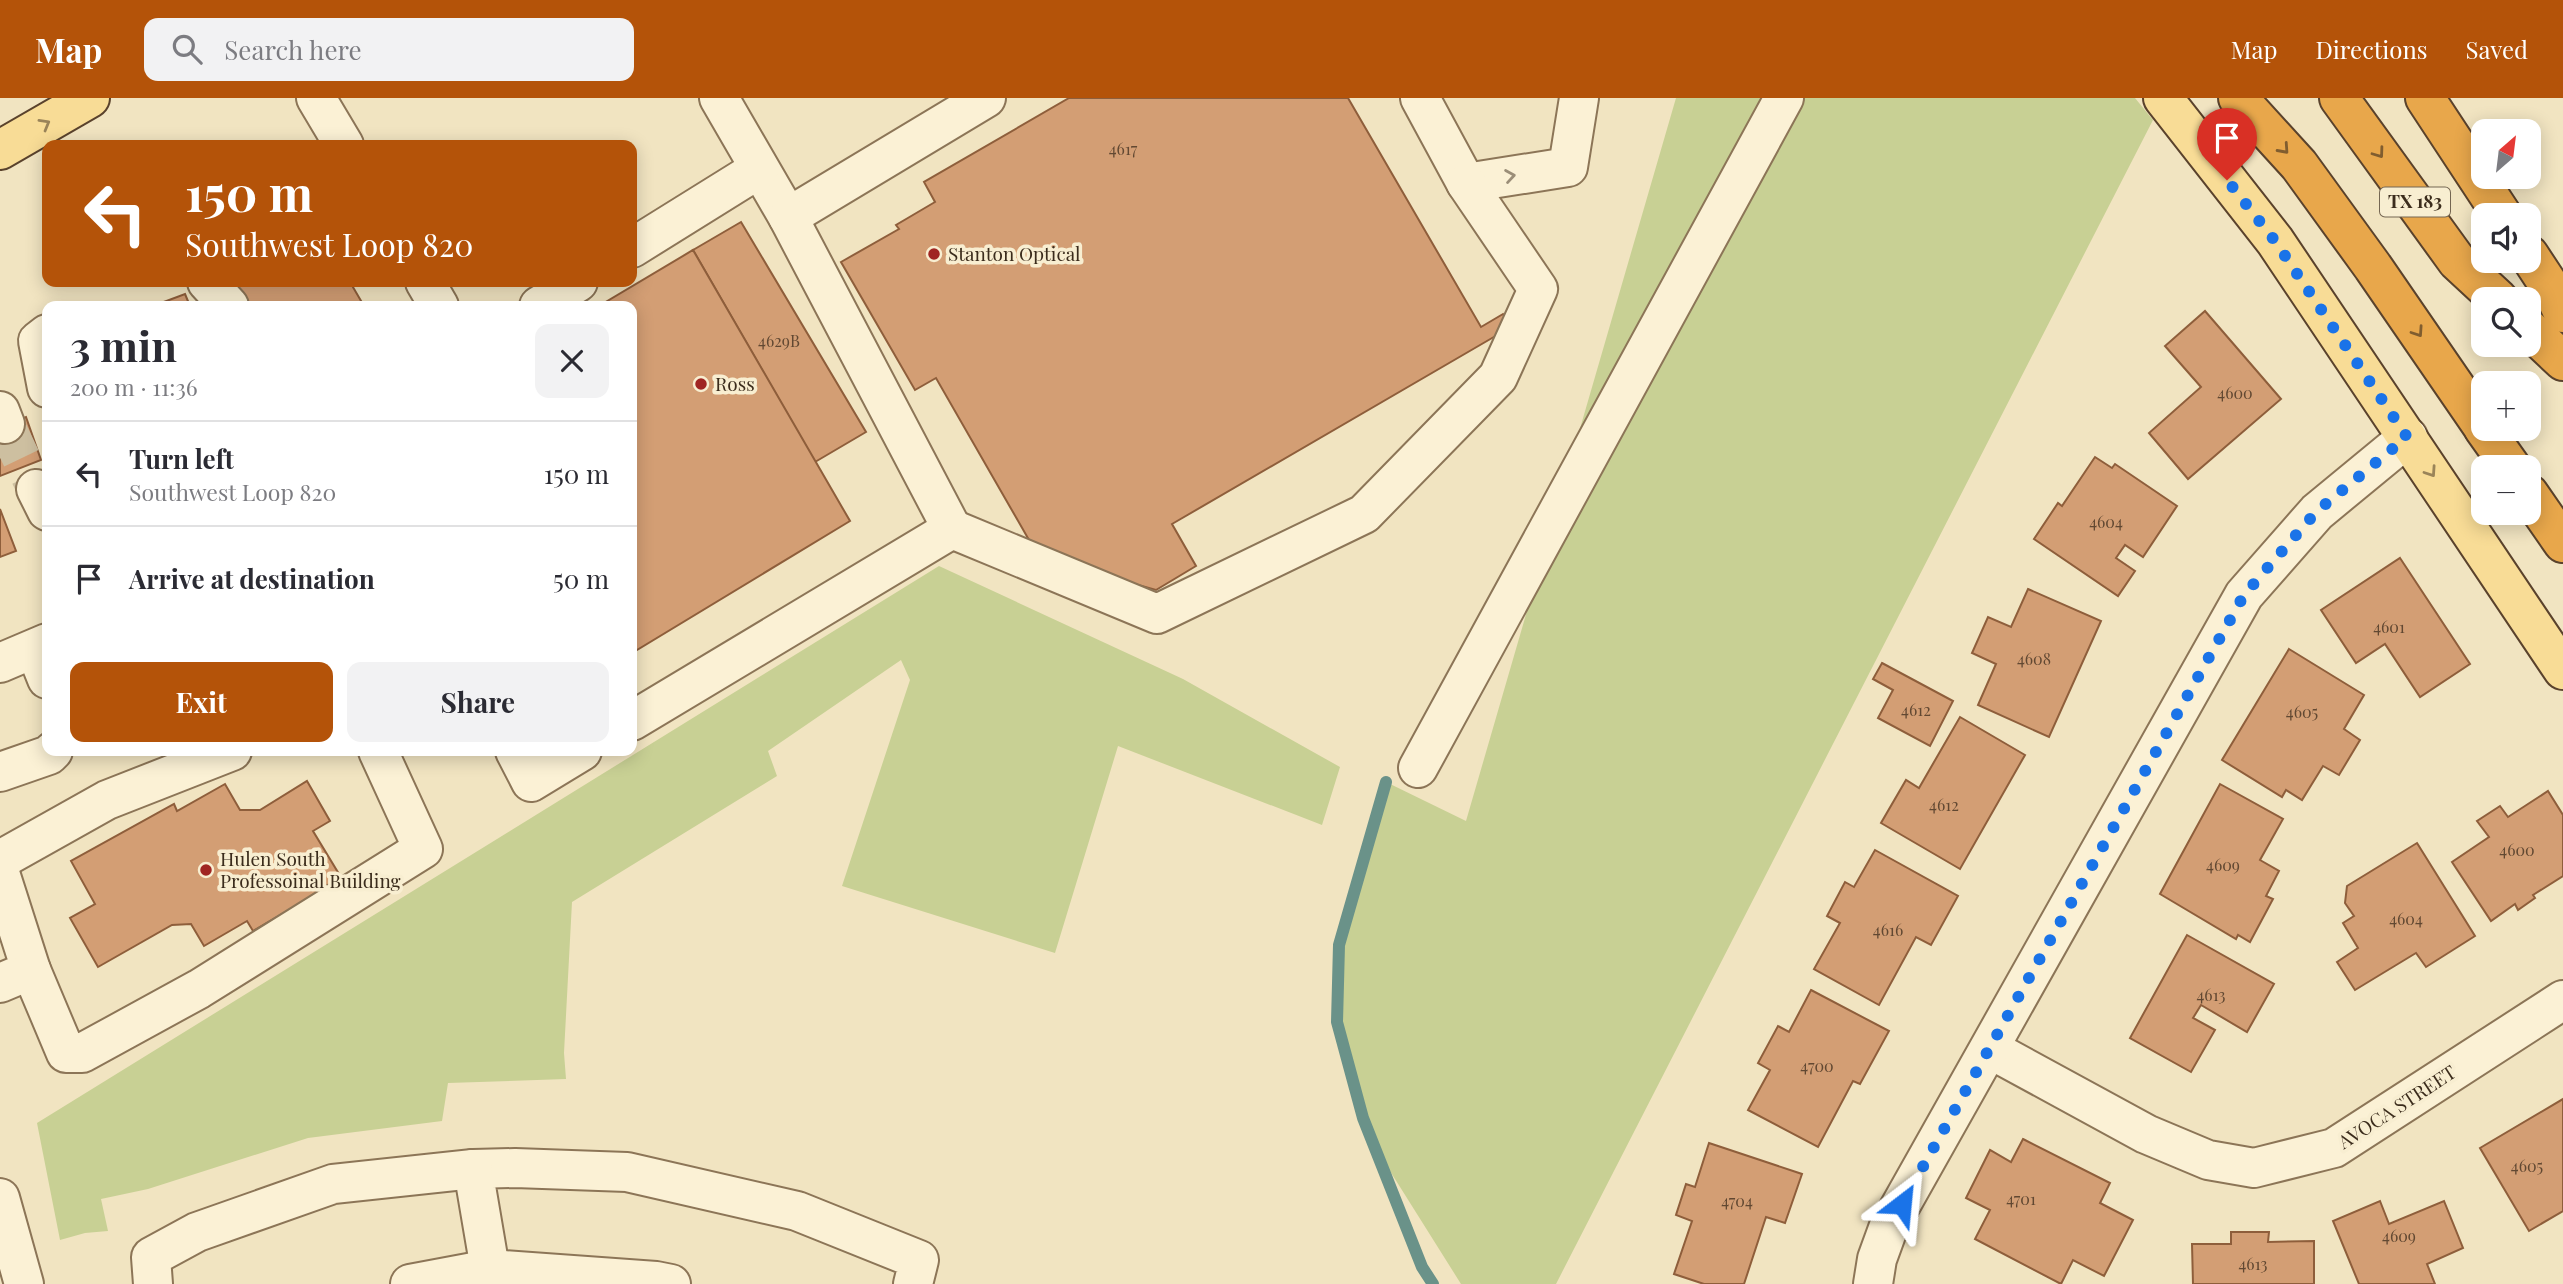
<!DOCTYPE html>
<meta charset="utf-8">
<style>
:root{--surface:#fff;--page:#f2f2f3;--text:#2b2b33;--muted:#7c7c81;--line:#e1e1e2;--accent:#b45309}
body{margin:0;font-family:"Playfair Display",serif;background:var(--page);color:var(--text);height:100vh;display:flex;flex-direction:column;font-size:26px;white-space:nowrap}
*{box-sizing:border-box;margin:0}
p{font-size:23px;color:var(--muted)}
.icon{flex:none;width:38px;height:38px;fill:none;stroke:currentColor;stroke-width:2;stroke-linecap:round;stroke-linejoin:round}
.map{position:relative;flex:1;overflow:hidden}
.details{position:absolute;left:42px;top:203px;width:595px;height:455px;display:flex;flex-direction:column;background:var(--surface);border-radius:14px;box-shadow:0 4px 18px #0003}
.details>*{flex:none}
.top-card{position:absolute;left:42px;top:42px;width:595px;height:147px;border-radius:14px;box-shadow:0 4px 18px #0003;background:#b45309;color:#fff;overflow:hidden}
.needle{width:46px;rotate:28deg}
.buttons{position:absolute;left:2471px;top:21px;display:grid;gap:14px}
.buttons a{display:grid;place-items:center;width:70px;height:70px;border-radius:14px;background:var(--surface);box-shadow:0 4px 18px #0003;font-size:35px}
.pin{position:absolute;display:grid;place-items:center;width:60px;height:60px;color:#fff;margin:-72px -30px;border-radius:50% 50% 50% 0;rotate:-45deg;box-shadow:0 0 7px #0007}
.pin .icon{rotate:45deg}
.me{position:absolute;width:77px;margin:-38px;rotate:29deg;stroke-linejoin:round;filter:drop-shadow(0 0 5px #0008)}
.turn{display:flex;align-items:center;gap:24px;height:147px;padding:0 28px;font-size:32px}
.turn .icon{width:91px;height:91px;stroke-width:2.5}
.turn b{display:block;font-size:49px;line-height:60px}
.round{display:grid;place-items:center;flex:none;width:74px;height:74px;border-radius:14px;background:var(--page)}
.summary{display:flex;align-items:center;justify-content:space-between;height:119px;padding:0 28px}
h1{font-size:42px;font-weight:700;line-height:52px}
.cta{display:flex;gap:14px;margin-top:auto;padding:14px 28px}
.cta a{flex:1;height:80px;border-radius:14px;background:var(--accent);color:#fff;font-size:28px;font-weight:700;line-height:80px;text-align:center}
.cta a+a{background:var(--page);color:var(--text)}
ul{padding:0;list-style:none}
li{display:flex;align-items:center;gap:21px;height:105px;padding:0 28px;border-top:2px solid var(--line)}
li div{flex:1}
li b{display:block;font-size:26px}
li em{font-style:normal}
header{display:flex;align-items:center;gap:42px;box-sizing:border-box;height:98px;padding:0 35px;background:var(--accent);color:#fff}
header strong{font-size:33px}
nav{display:flex;gap:38px;margin-inline-start:auto;font-size:24px}
.search{width:490px;height:63px;background:var(--page);display:flex;align-items:center;gap:18px;box-sizing:border-box;padding:0 24px;border-radius:14px;color:var(--muted);font-size:26px}
.map>svg:first-child{display:block}
.green{fill:#c8d094}
.lines{fill:none;stroke-linecap:round;stroke-linejoin:round}
.stream{stroke:#6a9289;stroke-width:12}
.building{fill:#d39e74;stroke:#8e5e3b;stroke-width:2}
.minor-tunnel{stroke:#cdbfa0;stroke-width:38;stroke-dasharray:38 19;stroke-linecap:butt}
.minor-casing{stroke:#8c7557;stroke-width:42}
.major-casing{stroke:#5a422c;stroke-width:42}
.highway-casing{stroke:#5a422c;stroke-width:42}
.minor{stroke:#fbf1d5;stroke-width:38}
.major{stroke:#f8dc96;stroke-width:38}
.highway{stroke:#e8a74b;stroke-width:38}
.oneway{stroke:#9a8459}
.oneway2{stroke:#805d2f}
.oneway3{stroke:#9b8e78}
.route{stroke:#1a73e8;stroke-width:12;stroke-dasharray:0 21.6}
.poi-dot{fill:#a02522;stroke:#f8eed1;stroke-width:2.5}
.labels{text-anchor:middle;stroke-width:7;stroke-linejoin:round;paint-order:stroke}
.number-label{font-size:16px;fill:#614832}
.shield{fill:#f8eed1;stroke:#746652;stroke-width:2}
.shield-label{font-size:18px;font-weight:bold;fill:#3b2c1c}
.poi-label{font-size:19px;fill:#3b2c1c;stroke:#f8eed1;text-anchor:start}
.street-label{font-size:19px;fill:#3b2c1c;stroke:#f8eed1}
</style>
<header>
<strong>Map</strong>
<div class="search"><svg class="icon" aria-label="search" viewBox="0 0 24 24"><circle cx="10" cy="10" r="6"/><path d="M15 15l6 6"/></svg>Search here</div>
<nav><a>Map</a><a>Directions</a><a>Saved</a></nav>
</header>
<div class="map">
<svg width="2563" height="1186" viewBox="0 0 2563 1186">
<rect width="100%" height="100%" fill="#f1e4c1"/>
<g class="green">
<path d="M1676,0H2135L2153,22L1556,1186H1461L1373,1046L1341,935L1339,847L1386,684L1466,723Z"/>
<path d="M939,468L1183,581L1340,669L1322,727L1118,648L1055,855L842,788L910,582L901,562L768,653L777,678L572,804L564,955L566,981L448,985L442,1023L308,1040L148,1091L101,1101L108,1133L85,1135L60,1142L37,1025Z"/>
</g>
<g class="lines">
<path class="stream" d="M1386,684L1339,847L1337,924L1363,1020L1422,1169L1433,1186"/>
</g>
<g class="building">
<path d="M1069,0H1348L1481,229L1503,216L1511,229L1172,426L1196,468L1156,492L1099,476L1029,442L936,280L915,292L841,164L899,131L896,127L935,104L924,84Z"/>
<path d="M741,124L866,334L815,364L693,152Z"/>
<path d="M693,152L850,423L632,555V208H599Z"/>
<path d="M235,184H350L364,208H243Z"/>
<path d="M185,196L190,208H153Z"/>
<path d="M2205,213L2281,301L2188,381L2149,335L2201,289L2165,248Z"/>
<path d="M26,319L41,362L0,378V329Z"/>
<path d="M2095,359L2112,370L2115,366L2177,408L2143,459L2125,447L2116,460L2135,473L2118,498L2034,441L2058,405L2062,408Z"/>
<path d="M0,411L16,453L0,459Z"/>
<path d="M2400,460L2470,566L2420,599L2385,546L2356,565L2321,512Z"/>
<path d="M2028,491L2101,523L2049,639L1978,607L1996,566L1972,555L1988,519L2011,529Z"/>
<path d="M2289,551L2364,597L2344,631L2360,642L2339,677L2323,668L2302,702L2286,692L2282,699L2222,662Z"/>
<path d="M1882,565L1953,603L1930,648L1878,620L1893,592L1873,581Z"/>
<path d="M1960,619L2025,657L1960,771L1881,725L1906,682L1919,690Z"/>
<path d="M307,683L330,723L313,733L342,781L253,833L247,823L204,848L191,826L172,827L98,869L70,820L95,806L71,763L174,706L177,713L225,686L240,712H260Z"/>
<path d="M2220,686L2283,721L2260,762L2279,773L2266,798L2273,801L2250,844L2238,837L2236,841L2160,796Z"/>
<path d="M2548,693L2563,717V778L2533,797L2535,800L2518,812L2515,806L2491,823L2452,764L2489,739L2477,723L2500,708L2508,719Z"/>
<path d="M2417,745L2475,838L2426,869L2416,855L2355,892L2337,864L2358,850L2343,825L2354,818L2345,805L2347,788Z"/>
<path d="M1875,752L1958,798L1931,847L1916,839L1879,907L1814,871L1840,825L1827,818L1845,784L1854,789Z"/>
<path d="M2187,837L2274,886L2247,934L2201,907L2193,920L2215,932L2191,974L2130,940Z"/>
<path d="M1811,892L1889,933L1860,986L1853,983L1818,1049L1748,1012L1770,972L1758,965L1778,928L1789,934Z"/>
<path d="M2563,1001V1113L2529,1133L2480,1050Z"/>
<path d="M2023,1041L2110,1085L2100,1105L2133,1122L2104,1178L2073,1162L2061,1186L1975,1141L1990,1112L1966,1100L1990,1052L2011,1064Z"/>
<path d="M1709,1045L1802,1076L1785,1125L1766,1119L1744,1186H1704L1674,1176L1692,1123L1676,1117L1686,1086L1695,1089Z"/>
<path d="M2380,1103L2389,1126L2444,1103L2463,1150L2427,1166L2435,1186H2359L2333,1123Z"/>
<path d="M2231,1134H2269L2268,1144L2314,1143V1186H2193L2192,1146H2231Z"/>
</g>
<g class="lines">
<path class="minor-tunnel" d="M5,326L36,391"/>
<defs>
<g id="minor">
<path d="M316,0L344,47"/>
<path d="M719,0L788,119L986,0"/>
<path d="M1420,0L1466,85L1568,69L1579,0"/>
<path d="M632,150L759,71"/>
<path d="M207,184L229,208"/>
<path d="M425,184L439,208"/>
<path d="M539,208L578,184"/>
<path d="M47,236L38,243L47,290"/>
<path d="M0,313L5,326"/>
<path d="M36,391L47,413"/>
<path d="M952,431L1157,516L1364,416L1498,279L1538,191L1466,85"/>
<path d="M35,551L47,581"/>
<path d="M0,565L47,545"/>
<path d="M632,623L952,431L788,119"/>
<path d="M515,653L531,684L582,653"/>
<path d="M1418,670L1784,0"/>
<path d="M0,674L49,657L53,653"/>
<path d="M0,762L107,702L232,653"/>
<path d="M0,775L31,872L0,885"/>
<path d="M31,872L66,955H82L199,891L423,751L378,653"/>
<path d="M1990,951L2146,1036L2208,1062L2254,1070L2334,1050L2563,902"/>
<path d="M0,1100L24,1186"/>
<path d="M490,1171L473,1071L515,1070L627,1074L797,1113L919,1162L913,1186"/>
<path d="M153,1186L151,1159L197,1134L333,1086L473,1071"/>
<path d="M410,1186L490,1171L656,1183L671,1186"/>
<path d="M1873,1186L1877,1161L1889,1128L2244,497L2317,414L2408,339"/>
</g>
<g id="major">
<path d="M2163,0L2275,143L2563,572"/>
<path d="M0,52L90,0"/>
</g>
<g id="highway">
<path d="M2238,0L2299,67L2373,169L2483,329"/>
<path d="M2339,0L2457,163L2498,201"/>
<path d="M2425,0L2502,117"/>
<path d="M2529,157L2554,195L2563,215"/>
<path d="M2529,231L2563,263"/>
<path d="M2484,331L2511,369"/>
<path d="M2529,396L2563,445"/>
</g>
</defs>
<use href="#minor" class="minor-casing"/>
<use href="#major" class="major-casing"/>
<use href="#highway" class="highway-casing"/>
<use href="#minor" class="minor"/>
<use href="#major" class="major"/>
<use href="#highway" class="highway"/>
</g>
<defs><path id="oneway-chevron" d="M-2-3.5L2.5 0L-2 3.5" fill="none" stroke-width="1.6" stroke-linecap="round" stroke-linejoin="round" transform="scale(1.75)"/></defs>
<g class="oneway">
<use href="#oneway-chevron" transform="translate(45 26) rotate(-30)"/>
<use href="#oneway-chevron" transform="translate(2431 374) rotate(56)"/>
</g>
<g class="oneway2">
<use href="#oneway-chevron" transform="translate(2284 51) rotate(48)"/>
<use href="#oneway-chevron" transform="translate(2379 55) rotate(54)"/>
<use href="#oneway-chevron" transform="translate(2418 234) rotate(56)"/>
</g>
<use class="oneway3" href="#oneway-chevron" transform="translate(1510 78) rotate(-9)"/>
<g class="lines">
<path class="route" d="M1902,1106L2244,497L2316,414L2407,339L2275,143L2227,82"/>
</g>
<g class="poi-dot">
<circle cx="934" cy="156" r="7"/>
<circle cx="701" cy="286" r="7"/>
<circle cx="206" cy="772" r="7"/>
</g>
<g class="labels">
<g class="number-label">
<text x="1123" y="57">4617</text>
<text x="779" y="249">4629B</text>
<text x="2235" y="301">4600</text>
<text x="2106" y="430">4604</text>
<text x="2389" y="535">4601</text>
<text x="2034" y="567">4608</text>
<text x="1916" y="618">4612</text>
<text x="2302" y="620">4605</text>
<text x="1944" y="713">4612</text>
<text x="2517" y="758">4600</text>
<text x="2223" y="773">4609</text>
<text x="2406" y="827">4604</text>
<text x="1888" y="838">4616</text>
<text x="2211" y="903">4613</text>
<text x="1817" y="974">4700</text>
<text x="2527" y="1074">4605</text>
<text x="2021" y="1107">4701</text>
<text x="1737" y="1109">4704</text>
<text x="2399" y="1144">4609</text>
<text x="2253" y="1172">4613</text>
</g>
<rect class="shield" x="2380" y="89.5" width="70" height="29" rx="5"/>
<g class="shield-label">
<text x="2415" y="110">TX 183</text>
</g>
<g class="poi-label">
<text x="948" y="163">Stanton Optical</text>
<text x="715" y="293">Ross</text>
<text x="220" y="768">Hulen South<tspan x="220" dy="22">Professoinal Building</tspan></text>
</g>
<g class="street-label">
<text transform="translate(2397 1009) rotate(-33)" y="7">AVOCA STREET</text>
</g>
</g>
</svg>
<div class="buttons">
<a><svg class="needle" viewBox="-14 -14 28 28"><path d="M0-13l5 13h-10z" fill="#e53935"/><path d="M0 13l5-13h-10z" fill="#7c7c81"/></svg></a>
<a><svg class="icon" aria-label="sound" viewBox="0 0 24 24"><path d="M4 9h4l5-4v14l-5-4H4zM17 9q2 3 0 6"/></svg></a>
<a><svg class="icon" aria-label="search" viewBox="0 0 24 24"><circle cx="10" cy="10" r="6"/><path d="M15 15l6 6"/></svg></a>
<a>+</a>
<a>−</a>
</div>
<div class="pin" style="left:2227px;top:82px;background:#d93025"><svg class="icon" aria-label="arrive" viewBox="0 0 24 24"><path d="M6 21V4h12l-3 4 3 4H6"/></svg></div>
<svg class="me" style="left:1902px;top:1106px" viewBox="-20 -20 40 40"><path d="M0-17L14 15 0 8-14 15z" fill="#1a73e8" stroke="#fff" stroke-width="4"/></svg>
<div class="top-card">
<div class="turn"><svg class="icon" aria-label="left" viewBox="0 0 24 24"><path d="M17 20v-9H6M10 6l-5 5 5 5"/></svg><div><b>150 m</b>Southwest Loop 820</div></div>
</div>
<section class="details">
<div class="summary"><div><h1>3 min</h1><p>200 m · 11:36</p></div><a class="round"><svg class="icon" aria-label="close" viewBox="0 0 24 24"><path d="M6 6l12 12M18 6L6 18"/></svg></a></div>
<ul>
<li><svg class="icon" aria-label="left" viewBox="0 0 24 24"><path d="M17 20v-9H6M10 6l-5 5 5 5"/></svg><div><b>Turn left</b><p>Southwest Loop 820</p></div><em>150 m</em></li>
<li><svg class="icon" aria-label="arrive" viewBox="0 0 24 24"><path d="M6 21V4h12l-3 4 3 4H6"/></svg><div><b>Arrive at destination</b></div><em>50 m</em></li>
</ul>
<div class="cta"><a>Exit</a><a>Share</a></div>
</section>
</div>
